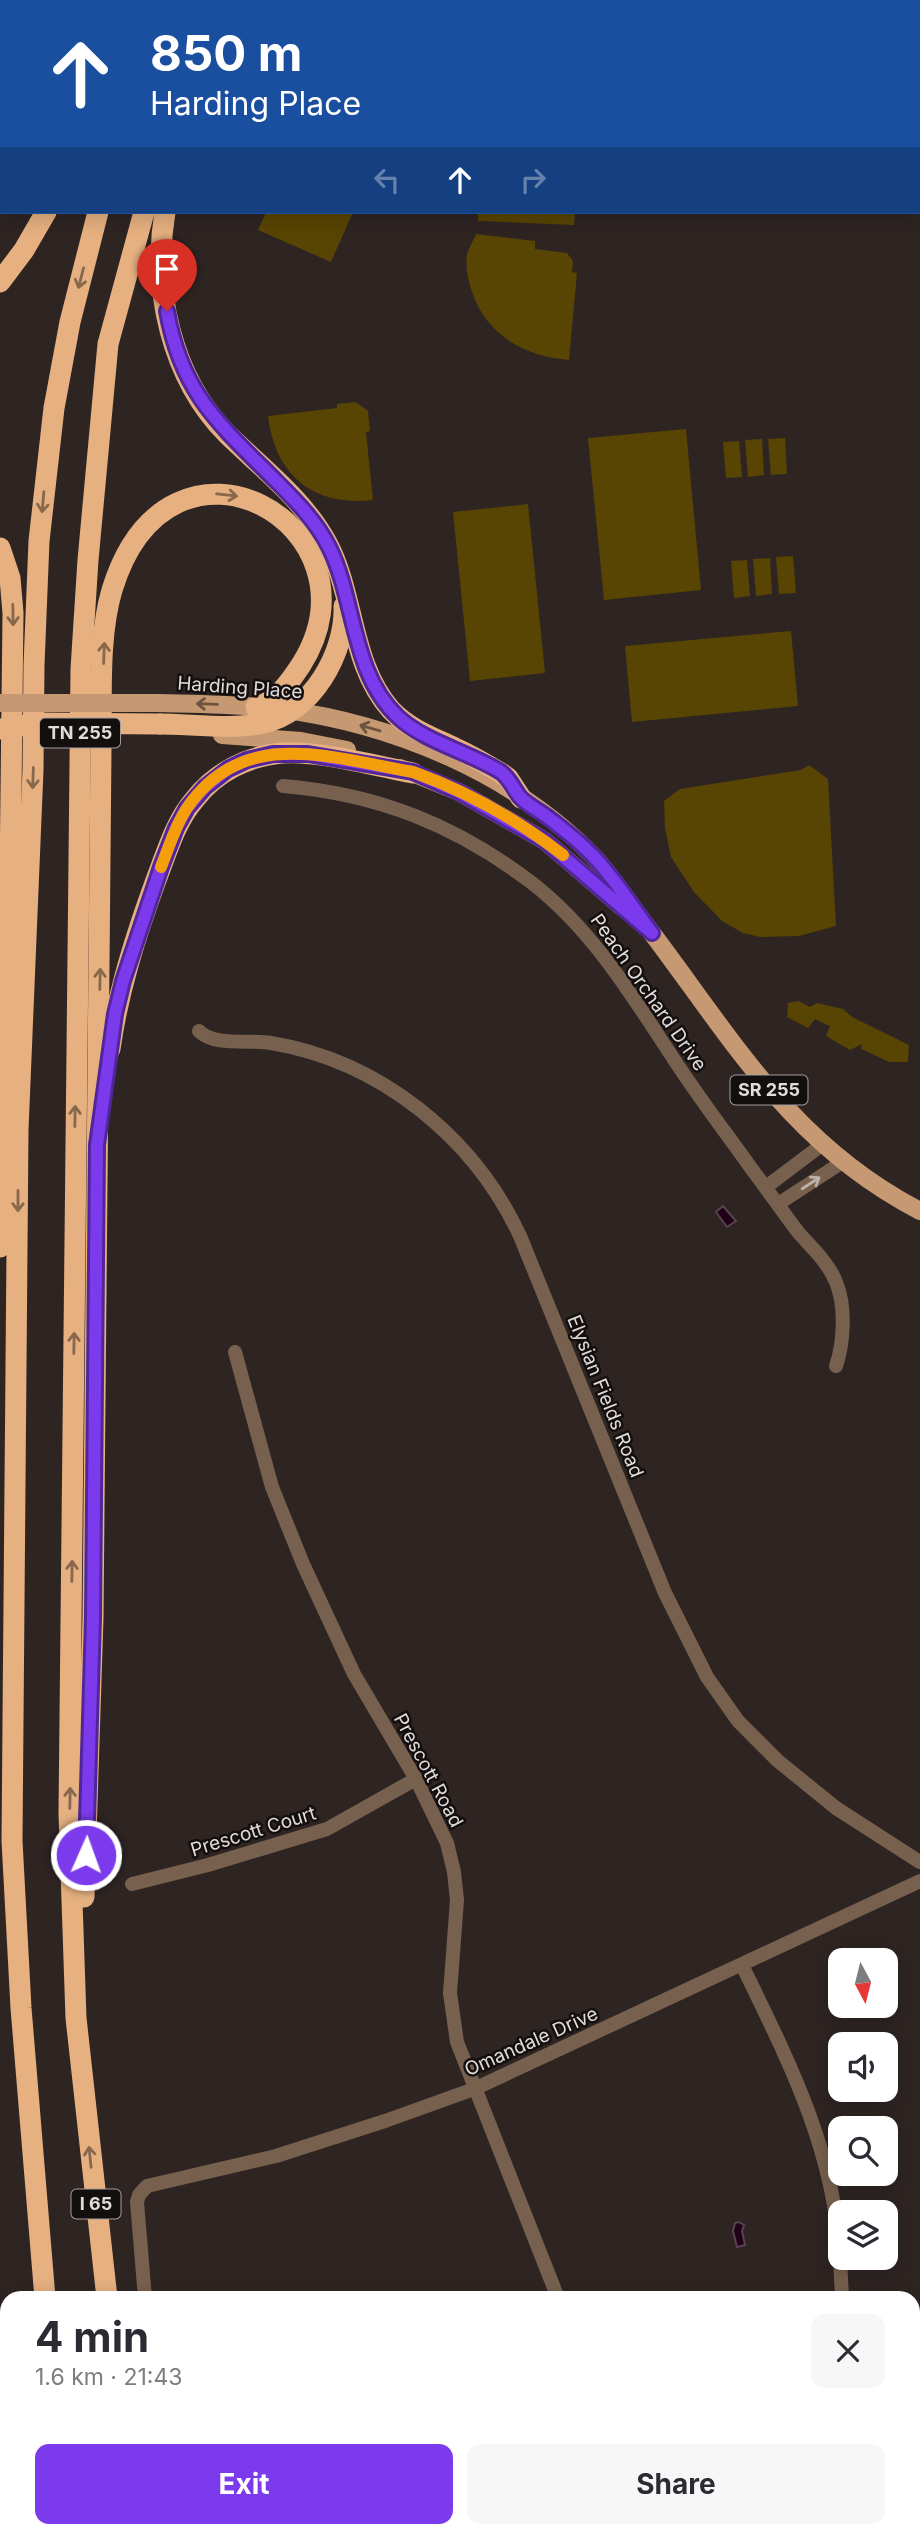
<!DOCTYPE html>
<meta charset="utf-8">
<style>
:root{--surface:#fff;--page:#f7f7f7;--text:#2b2b33;--muted:#7c7c81;--accent:#7c3aed}
body{margin:0;font-family:Inter,sans-serif;background:var(--page);color:var(--text);height:100vh;display:flex;flex-direction:column;font-size:26px;white-space:nowrap}
*{box-sizing:border-box;margin:0}
p{font-size:23px;color:var(--muted)}
.icon{flex:none;width:38px;height:38px;fill:none;stroke:currentColor;stroke-width:2;stroke-linecap:round;stroke-linejoin:round}
.map{position:relative;flex:1;overflow:hidden}
.details{position:absolute;left:0px;top:2291px;width:920px;height:247px;display:flex;flex-direction:column;background:var(--surface);border-radius:21px 21px 0 0;box-shadow:0 4px 18px #0003}
.details>*{flex:none}
.hud{position:absolute;left:0px;top:0px;width:920px;height:214px;box-shadow:0 4px 18px #0003;background:#1a4fa0;color:#fff;overflow:hidden}
.needle{width:46px;rotate:173deg}
.buttons{position:absolute;left:828px;top:1948px;display:grid;gap:14px}
.buttons a{display:grid;place-items:center;width:70px;height:70px;border-radius:14px;background:var(--surface);box-shadow:0 4px 18px #0003;font-size:35px}
.pin{position:absolute;display:grid;place-items:center;width:60px;height:60px;color:#fff;margin:-72px -30px;border-radius:50% 50% 50% 0;rotate:-45deg;box-shadow:0 0 7px #0007}
.pin .icon{rotate:45deg}
.me{position:absolute;width:77px;margin:-38px;rotate:2deg;stroke-linejoin:round;filter:drop-shadow(0 0 5px #0008)}
.turn{display:flex;align-items:center;gap:24px;height:147px;padding:0 35px;font-size:32px}
.turn .icon{width:91px;height:91px;stroke-width:2.5}
.turn b{display:block;font-size:49px;line-height:60px}
.lanes{display:flex;align-items:center;height:66px;padding:0 35px;background:#0003;justify-content:center;gap:35px;direction:ltr}
.lanes .off{opacity:.35}
.round{display:grid;place-items:center;flex:none;width:74px;height:74px;border-radius:14px;background:var(--page)}
.summary{display:flex;align-items:center;justify-content:space-between;height:119px;padding:0 35px}
h1{font-size:42px;font-weight:700;line-height:52px}
.cta{display:flex;gap:14px;margin-top:auto;padding:14px 35px}
.cta a{flex:1;height:80px;border-radius:14px;background:var(--accent);color:#fff;font-size:28px;font-weight:700;line-height:80px;text-align:center}
.cta a+a{background:var(--page);color:var(--text)}
.map>svg:first-child{display:block}
.green{fill:#584403}
.water{fill:#200016;stroke:#5a4250;stroke-width:2}
.lines{fill:none;stroke-linecap:round;stroke-linejoin:round}
.minor{stroke:#77614e;stroke-width:14}
.major{stroke:#c79972;stroke-width:18}
.highway{stroke:#e6b080;stroke-width:21}
.rail-casing{stroke:#aea7a5;stroke-width:6}
.rail{stroke:#130f0e;stroke-width:3.5;stroke-dasharray:10;stroke-linecap:butt}
.major-bridge{stroke:#c79972;stroke-width:18}
.highway-bridge{stroke:#e6b080;stroke-width:21}
.oneway{stroke:#87684d}
.oneway2{stroke:#6d5440}
.oneway3{stroke:#bcb0a8}
.route-casing{stroke:#51269a;stroke-width:18}
.route{stroke:#7c3aed;stroke-width:12}
.slow{stroke:#f59e0b;stroke-width:12}
.labels{text-anchor:middle;stroke-width:5;stroke-linejoin:round;paint-order:stroke}
.shield{fill:#130f0e;stroke:#a39e9c;stroke-width:2}
.shield-label{font-size:18px;font-weight:bold;fill:#e1dbd9}
.street-label{font-size:19px;fill:#e1dbd9;stroke:#130f0e}
</style>
<div class="map">
<svg width="920" height="2536" viewBox="0 0 920 2536">
<rect width="100%" height="100%" fill="#2e2523"/>
<g class="green">
<path d="M266,212H353L331,262L258,230Z"/>
<path d="M478,212H575L574,225L478,221Z"/>
<path d="M476,234L535,241V249L567,253L573,261L572,272L577,273L569,360C525,356 487,336 472,292C468,280 465,267 467,254C469,248 473,241 476,234Z"/>
<path d="M356,402L368,411L370,431L366,432L373,500C313,507 275,475 268,416L337,408V404Z"/>
<path d="M686,429L701,590L604,600L588,438Z"/>
<path d="M785,438L787,474L771,475L768,439Z"/>
<path d="M762,439L764,475L748,477L745,440Z"/>
<path d="M739,441L742,477L726,478L723,442Z"/>
<path d="M528,504L545,673L470,681L453,512Z"/>
<path d="M793,556L796,593L779,594L776,557Z"/>
<path d="M770,558L772,594L756,596L753,559Z"/>
<path d="M747,560L750,596L734,598L731,561Z"/>
<path d="M791,631L798,706L632,722L625,646Z"/>
<path d="M809,765L828,779L836,926L799,936L760,937L743,933L722,921L694,892L671,857L665,828L664,801L680,789L801,770Z"/>
<path d="M799,1001L810,1007L817,1003L843,1009L852,1017L909,1045L908,1062H889L861,1049L862,1044L850,1050L826,1036L830,1026L815,1019L808,1028L787,1017L788,1003Z"/>
</g>
<g class="water">
<path d="M723,1206L736,1221L727,1227L716,1212Z"/>
<path d="M739,2222L744,2225L742,2231L745,2245L737,2247L733,2231L735,2223Z"/>
</g>
<g class="lines">
<g class="minor">
<path d="M283,786C378,794 456,825 532,883C594,931 634,999 677,1064C700,1099 726,1133 751,1168C767,1189 782,1211 798,1232C812,1248 828,1262 836,1282C846,1306 844,1342 836,1366"/>
<path d="M199,1031C215,1047 250,1039 271,1043C380,1061 474,1137 520,1236L665,1593L707,1677L738,1721L778,1761L836,1808L920,1862"/>
<path d="M766,1187L823,1144"/>
<path d="M778,1204L844,1161"/>
<path d="M235,1352L272,1487L303,1564L354,1674L416,1779L447,1843L454,1872L457,1900L450,1993L457,2042L558,2298"/>
<path d="M132,1884L208,1865L327,1829L416,1779"/>
<path d="M742,1965C788,2060 834,2148 840,2256"/>
<path d="M840,2258L842,2298"/>
<path d="M145,2298L137,2202L139,2195L147,2186L276,2156L385,2121L474,2089L920,1881"/>
<path d="M0,2330L7,2343"/>
<path d="M914,2348H920"/>
<path d="M36,2530V2536"/>
<path d="M313,2530L314,2536"/>
<path d="M614,2530V2536"/>
</g>
<g class="major">
<path d="M158,703C198,704 240,704 280,709C394,724 513,773 594,857C612,876 627,900 642,920C729,1033 787,1142 920,1211"/>
<path d="M222,735L301,741L347,750"/>
<path d="M400,768L459,792L545,841L623,908"/>
</g>
<g class="highway">
<path d="M155,2L156,0"/>
<path d="M184,2L185,0"/>
<path d="M222,2L223,0"/>
<path d="M242,2L243,0"/>
<path d="M165,212C152,289 171,377 227,434C262,468 304,500 327,543C355,595 350,664 391,710C409,729 432,737 455,748C471,755 486,764 501,773L508,778L521,798"/>
<path d="M0,282L24,250L46,212"/>
<path d="M0,548L10,578L13,613L9,972L6,1073"/>
<path d="M160,724C190,724 235,730 263,723C312,713 346,652 344,606"/>
<path d="M110,1049C118,991 136,935 156,880C167,852 175,822 195,799C216,772 248,756 282,753C317,750 377,766 413,773"/>
<path d="M0,1078L4,1126"/>
<path d="M0,1247L4,1122"/>
<path d="M84,1897L93,1618L101,748C102,698 98,637 112,590C170,401 388,527 301,665C291,680 275,704 256,707"/>
<path d="M45,2298L21,2008L12,1841L18,1130L33,770L34,665L39,541L54,408L70,322L98,212"/>
<path d="M107,2298L76,2018L69,1813L81,669L88,560L108,344L144,212"/>
<path d="M78,2530L79,2536"/>
<path d="M142,2530L143,2536"/>
</g>
<defs>
<g id="rail">
<path d="M24,2L25,0"/>
<path d="M0,46L2,43"/>
</g>
</defs>
<use href="#rail" class="rail-casing"/>
<use href="#rail" class="rail"/>
<path class="major-bridge" d="M0,703H158"/>
<path class="highway-bridge" d="M0,729L40,723L160,724"/>
</g>
<defs><path id="oneway-shaft" d="M-6 0H5M1.5-3L5.5 0L1.5 3" fill="none" stroke-width="1.6" stroke-linecap="round" stroke-linejoin="round" transform="scale(1.75)"/></defs>
<g class="oneway">
<use href="#oneway-shaft" transform="translate(81 278) rotate(104)"/>
<use href="#oneway-shaft" transform="translate(227 495) rotate(6)"/>
<use href="#oneway-shaft" transform="translate(43 502) rotate(95)"/>
<use href="#oneway-shaft" transform="translate(13 615) rotate(89)"/>
<use href="#oneway-shaft" transform="translate(104 653) rotate(-88)"/>
<use href="#oneway-shaft" transform="translate(33 778) rotate(92)"/>
<use href="#oneway-shaft" transform="translate(100 979) rotate(-89)"/>
<use href="#oneway-shaft" transform="translate(75 1116) rotate(-89)"/>
<use href="#oneway-shaft" transform="translate(18 1201) rotate(90)"/>
<use href="#oneway-shaft" transform="translate(74 1343) rotate(-89)"/>
<use href="#oneway-shaft" transform="translate(72 1571) rotate(-89)"/>
<use href="#oneway-shaft" transform="translate(70 1798) rotate(-89)"/>
<use href="#oneway-shaft" transform="translate(90 2157) rotate(-96)"/>
</g>
<g class="oneway2">
<use href="#oneway-shaft" transform="translate(207 704) rotate(-178)"/>
<use href="#oneway-shaft" transform="translate(370 728) rotate(-164)"/>
</g>
<use class="oneway3" href="#oneway-shaft" transform="translate(811 1183) rotate(-33)"/>
<g class="lines">
<defs>
<path id="route" d="M86,1855L93,1618L97,1145L115,1014L123,981L161,867L176,828L187,808L205,787L228,769L247,760L273,754H308L413,772L459,792L545,841L652,933C633,908 616,880 594,857C580,842 562,828 546,816C538,810 526,804 520,797C513,788 510,779 501,772C469,752 425,742 398,717C351,673 356,601 329,547C316,521 296,501 276,481C220,425 181,393 167,311"/>
</defs>
<use href="#route" class="route-casing"/>
<use href="#route" class="route"/>
<path class="slow" d="M161,867C169,847 175,826 187,808C244,725 331,758 413,772C466,791 519,821 563,855"/>
</g>
<g class="labels">
<g class="shield">
<rect x="40" y="718.5" width="80" height="29" rx="5"/>
<rect x="730.5" y="1075.5" width="77" height="29" rx="5"/>
<rect x="71.5" y="2189.5" width="49" height="29" rx="5"/>
</g>
<g class="shield-label">
<text x="80" y="739">TN 255</text>
<text x="769" y="1096">SR 255</text>
<text x="96" y="2210">I 65</text>
</g>
<g class="street-label">
<text transform="translate(240 687) rotate(4)" y="7">Harding Place</text>
<text transform="translate(649 992) rotate(55)" y="7">Peach Orchard Drive</text>
<text transform="translate(606 1396) rotate(68)" y="7">Elysian Fields Road</text>
<text transform="translate(429 1770) rotate(62)" y="7">Prescott Road</text>
<text transform="translate(253 1831) rotate(-17)" y="7">Prescott Court</text>
<text transform="translate(531 2041) rotate(-24)" y="7">Omandale Drive</text>
</g>
</g>
</svg>
<div class="buttons">
<a><svg class="needle" viewBox="-14 -14 28 28"><path d="M0-13l5 13h-10z" fill="#e53935"/><path d="M0 13l5-13h-10z" fill="#7c7c81"/></svg></a>
<a><svg class="icon" aria-label="sound" viewBox="0 0 24 24"><path d="M4 9h4l5-4v14l-5-4H4zM17 9q2 3 0 6"/></svg></a>
<a><svg class="icon" aria-label="search" viewBox="0 0 24 24"><circle cx="10" cy="10" r="6"/><path d="M15 15l6 6"/></svg></a>
<a><svg class="icon" aria-label="layers" viewBox="0 0 24 24"><path d="M12 4l9 5-9 5-9-5zM3 14l9 5 9-5"/></svg></a>
</div>
<div class="pin" style="left:167px;top:311px;background:#d93025"><svg class="icon" aria-label="arrive" viewBox="0 0 24 24"><path d="M6 21V4h12l-3 4 3 4H6"/></svg></div>
<svg class="me" style="left:86px;top:1855px" viewBox="-20 -20 40 40"><circle r="17" fill="#7c3aed" stroke="#fff" stroke-width="3"/><path d="M0-11L8 9 0 5-8 9z" fill="#fff"/></svg>
<div class="hud">
<div class="turn"><svg class="icon" aria-label="ahead" viewBox="0 0 24 24"><path d="M12 20V5M6 11l6-6 6 6"/></svg><div><b>850 m</b>Harding Place</div></div>
<div class="lanes"><svg class="icon off" aria-label="left" viewBox="0 0 24 24"><path d="M17 20v-9H6M10 6l-5 5 5 5"/></svg><svg class="icon" aria-label="ahead" viewBox="0 0 24 24"><path d="M12 20V5M6 11l6-6 6 6"/></svg><svg class="icon off" aria-label="right" viewBox="0 0 24 24"><path d="M7 20v-9h11M14 6l5 5-5 5"/></svg></div>
</div>
<section class="details">
<div class="summary"><div><h1>4 min</h1><p>1.6 km · 21:43</p></div><a class="round"><svg class="icon" aria-label="close" viewBox="0 0 24 24"><path d="M6 6l12 12M18 6L6 18"/></svg></a></div>
<div class="cta"><a>Exit</a><a>Share</a></div>
</section>
</div>
